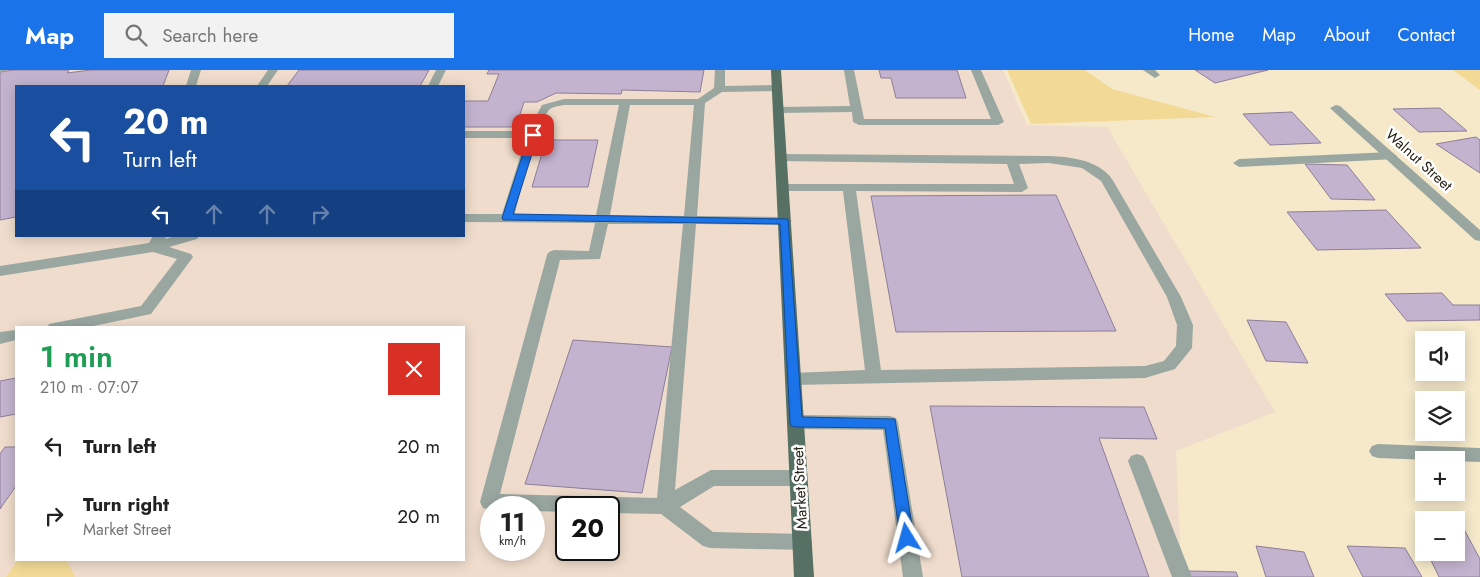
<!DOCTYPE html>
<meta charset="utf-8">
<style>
:root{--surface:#fff;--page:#f2f2f2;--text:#222;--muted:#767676;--accent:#1a73e8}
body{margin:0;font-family:Jost,sans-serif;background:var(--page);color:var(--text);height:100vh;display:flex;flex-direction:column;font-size:19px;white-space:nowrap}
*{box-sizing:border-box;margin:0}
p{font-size:16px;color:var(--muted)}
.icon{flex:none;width:28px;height:28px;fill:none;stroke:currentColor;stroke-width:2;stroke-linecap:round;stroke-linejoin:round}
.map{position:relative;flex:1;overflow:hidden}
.drawer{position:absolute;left:15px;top:256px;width:450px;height:235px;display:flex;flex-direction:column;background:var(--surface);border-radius:0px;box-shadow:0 2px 12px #0003}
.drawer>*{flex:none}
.top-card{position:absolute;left:15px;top:15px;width:450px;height:152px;border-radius:0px;box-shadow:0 2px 12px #0003;background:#1a4fa0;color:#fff;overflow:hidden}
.fabs{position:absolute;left:1415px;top:261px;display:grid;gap:10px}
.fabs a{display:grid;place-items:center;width:50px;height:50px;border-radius:0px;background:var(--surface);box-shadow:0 2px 12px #0003;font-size:25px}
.speed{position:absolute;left:480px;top:426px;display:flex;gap:10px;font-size:25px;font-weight:700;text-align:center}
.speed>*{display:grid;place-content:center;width:65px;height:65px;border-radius:50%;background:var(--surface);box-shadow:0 2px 12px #0003;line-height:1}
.speed small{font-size:12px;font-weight:400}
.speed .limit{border:2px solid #111;border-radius:8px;background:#fff;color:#111}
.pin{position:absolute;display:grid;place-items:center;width:42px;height:42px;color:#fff;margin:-21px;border-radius:10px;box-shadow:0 2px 8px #0006}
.me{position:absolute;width:55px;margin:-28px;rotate:352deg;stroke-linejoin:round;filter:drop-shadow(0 0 4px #0008)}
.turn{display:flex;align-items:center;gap:18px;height:105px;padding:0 25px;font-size:22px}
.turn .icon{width:65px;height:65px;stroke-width:2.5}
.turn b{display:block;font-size:35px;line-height:42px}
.lanes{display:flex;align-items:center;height:48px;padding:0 25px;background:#0003;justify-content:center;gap:25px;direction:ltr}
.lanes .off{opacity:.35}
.round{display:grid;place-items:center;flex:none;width:52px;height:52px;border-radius:0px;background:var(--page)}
.head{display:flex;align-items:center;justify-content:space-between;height:85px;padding:0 25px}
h1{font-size:30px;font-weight:600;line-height:38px;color:#1e9e55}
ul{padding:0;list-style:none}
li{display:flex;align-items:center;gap:15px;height:70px;padding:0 25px}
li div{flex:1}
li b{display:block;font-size:19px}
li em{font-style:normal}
header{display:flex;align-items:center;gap:30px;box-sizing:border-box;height:70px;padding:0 25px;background:var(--accent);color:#fff}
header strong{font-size:24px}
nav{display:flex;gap:28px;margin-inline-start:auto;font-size:18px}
.search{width:350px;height:45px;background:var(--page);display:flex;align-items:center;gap:12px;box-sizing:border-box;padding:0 18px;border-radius:0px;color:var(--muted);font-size:19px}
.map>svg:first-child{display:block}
.commercial{fill:#efdccc;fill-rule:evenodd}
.green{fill:#f2d995}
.building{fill:#c3b3cf;stroke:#8d7e98}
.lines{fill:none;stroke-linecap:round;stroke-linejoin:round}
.lane{fill:#99a7a0;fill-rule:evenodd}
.street{fill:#99a7a0;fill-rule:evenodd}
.primary{fill:#567063;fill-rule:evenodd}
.route{fill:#1a73e8;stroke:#114b97}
.labels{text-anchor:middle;stroke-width:5;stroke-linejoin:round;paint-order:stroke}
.street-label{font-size:15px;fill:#262216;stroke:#fff}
</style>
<header>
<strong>Map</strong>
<div class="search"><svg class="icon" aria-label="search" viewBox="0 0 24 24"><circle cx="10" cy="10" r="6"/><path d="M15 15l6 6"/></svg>Search here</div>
<nav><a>Home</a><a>Map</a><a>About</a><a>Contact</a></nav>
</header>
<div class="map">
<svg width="1480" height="507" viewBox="0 0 1480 507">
<rect width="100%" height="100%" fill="#f5e9ca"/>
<path class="commercial" d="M0,0H1003L1027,55L1107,57L1275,342L1176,381L1181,495L1186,507H0ZM16,16H464V166H16ZM16,258H464V490H16ZM491,438H534V480H491ZM566,438H609V480H566Z"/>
<g class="green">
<path d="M1007,0H1085L1112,19L1215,47L1031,54Z"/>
<path d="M1453,0H1480V20Z"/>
<path d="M18,490H66L75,507H6Z"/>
</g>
<g class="building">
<path d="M13,0H69L67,3L91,0H169L163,16H16V147L0,150V2Z"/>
<path d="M299,0H429L420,16H287Z"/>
<path d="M489,0H704L700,22L622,20L621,24L556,23L537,32H524L516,57H464V31H488L499,4H487Z"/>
<path d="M879,0H957L966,28H896L891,8H881Z"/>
<path d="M1195,0H1268L1215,13Z"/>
<path d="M1440,38L1467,61L1419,62L1393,39Z"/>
<path d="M1292,42L1321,73L1270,75L1243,44Z"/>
<path d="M1476,67L1480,70V103L1436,74Z"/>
<path d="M546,70H598L588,117H532Z"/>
<path d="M1305,94L1347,95L1375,130L1331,129Z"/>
<path d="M1056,125L1116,261L896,262L871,126Z"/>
<path d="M1386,140L1421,178L1317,180L1287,142Z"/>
<path d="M1442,223L1453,235H1480V250L1407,251L1385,224Z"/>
<path d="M1247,250L1286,252L1308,293L1266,291Z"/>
<path d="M573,270L672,277L642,423L525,414Z"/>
<path d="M16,308V344L0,347V311Z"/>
<path d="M930,336L1144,337L1157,369L1099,368L1149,507H962Z"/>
<path d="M5,377H16V416L0,439V384Z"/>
<path d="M1422,446L1459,450L1480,489V507H1439L1427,482H1456V450H1424Z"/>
<path d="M1256,476L1304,482L1314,507H1266Z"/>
<path d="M1347,476L1405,478L1422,507H1363Z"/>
<path d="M1189,501L1236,502L1238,507H1191Z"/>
</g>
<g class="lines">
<g class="lane">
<path d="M0,0H7L0,3Z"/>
<path d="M191,0H201L196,16H186Z"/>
<path d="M268,0H278L267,16H257Z"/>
<path d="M436,0H446L438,16H428Z"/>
<path d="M715,0H725V16L777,15L782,18L777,21L722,22L705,33L697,146L785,147L792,151L785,155L696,154L675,420L711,400H799L805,403L808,408L805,413L799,416H714L680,437L713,462L803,464L810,466L812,472L810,478L803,480L710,478L703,476L661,444L609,443V438H566V442L534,441V438H491V440L483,438L480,432L547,185L549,182L554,180L589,181L595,153L464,152V144H502L526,68H464V61H528L542,35L564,29H698L714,18ZM564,35H619L596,145L515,144C520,124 538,53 549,40C553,36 559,36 564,35ZM630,35H694L684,146L610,145ZM608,154H683L657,428L500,424L560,190L600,189Z"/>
<path d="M844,0H854L864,49H991L971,0H981L1004,52L998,55H859L853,52L852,42L778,43L772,40L778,37L850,36Z"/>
<path d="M1143,0H1155L1160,5L1155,8Z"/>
<path d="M1391,82L1397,86L1395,89L1239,97L1233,93L1239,89Z"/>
<path d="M781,84L1049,86C1072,87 1098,90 1112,109L1181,227L1193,255L1192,278L1175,299L1145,308L793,315L787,313L785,309L787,305L793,303L865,300L843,121H783L779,120L777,117L779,114H1014L1007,94L777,91L775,88L777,85ZM1049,93L1082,98L1101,111L1167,227L1177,255L1176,276L1164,291L1145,296L881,300L856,121L1022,122L1028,118L1019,94Z"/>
<path d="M153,166H167L165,169L175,166H199L197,169L169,177L191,184L193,187L151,244L146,245L84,258H47L49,254L54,253L141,236L177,189L153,182L0,206V196L149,173Z"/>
<path d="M16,260V270L0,274V262Z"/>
<path d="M796,345L890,346L896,348L898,353L923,507H903L883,360L796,359L790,357L788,352L790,347Z"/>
<path d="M1378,374L1480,378V392L1378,388L1372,386L1369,381L1372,376Z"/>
<path d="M1137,384L1143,386L1146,391L1192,507H1172L1128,391L1131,386Z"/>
</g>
<path class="street" d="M1336,35L1340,36L1480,160V171L1475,170L1332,40L1330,38Z"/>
<path class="primary" d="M771,0H781L814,507H794Z"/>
</g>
<path class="route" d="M533,62L538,65L513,144L788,149L802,347L895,349L914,468L912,473L907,475L902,473L900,468L885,358L796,357L791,356L790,352L780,154L503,150L502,148L529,65Z"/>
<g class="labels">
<g class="street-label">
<text transform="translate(1419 90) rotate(42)" y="5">Walnut Street</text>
<text transform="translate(800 418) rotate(-93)" y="5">Market Street</text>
</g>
</g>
</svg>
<div class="fabs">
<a><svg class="icon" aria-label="sound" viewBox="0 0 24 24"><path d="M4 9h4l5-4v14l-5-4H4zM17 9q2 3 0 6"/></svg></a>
<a><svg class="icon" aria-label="layers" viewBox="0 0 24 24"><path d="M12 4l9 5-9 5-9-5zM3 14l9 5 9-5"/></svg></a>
<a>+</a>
<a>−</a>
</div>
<div class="speed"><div>11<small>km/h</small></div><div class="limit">20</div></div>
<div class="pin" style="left:533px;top:65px;background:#d93025"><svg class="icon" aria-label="arrive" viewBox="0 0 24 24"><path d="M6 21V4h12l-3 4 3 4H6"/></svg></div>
<svg class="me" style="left:907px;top:468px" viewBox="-20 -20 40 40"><path d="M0-17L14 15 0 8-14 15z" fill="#1a73e8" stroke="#fff" stroke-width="4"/></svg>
<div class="top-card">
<div class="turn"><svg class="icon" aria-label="left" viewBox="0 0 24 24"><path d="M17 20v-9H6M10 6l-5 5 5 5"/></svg><div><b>20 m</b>Turn left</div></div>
<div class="lanes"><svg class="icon" aria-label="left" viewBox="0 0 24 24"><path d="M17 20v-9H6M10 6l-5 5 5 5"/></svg><svg class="icon off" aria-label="ahead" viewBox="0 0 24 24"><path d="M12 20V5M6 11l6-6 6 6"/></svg><svg class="icon off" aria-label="ahead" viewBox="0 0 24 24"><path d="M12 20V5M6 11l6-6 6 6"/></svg><svg class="icon off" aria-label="right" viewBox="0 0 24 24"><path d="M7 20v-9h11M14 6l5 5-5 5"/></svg></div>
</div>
<section class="drawer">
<div class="head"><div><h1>1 min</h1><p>210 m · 07:07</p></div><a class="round" style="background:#d93025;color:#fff"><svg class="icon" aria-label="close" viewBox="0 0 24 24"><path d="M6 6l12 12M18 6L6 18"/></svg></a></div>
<ul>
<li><svg class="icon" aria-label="left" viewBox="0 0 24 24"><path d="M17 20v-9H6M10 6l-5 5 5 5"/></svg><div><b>Turn left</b></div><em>20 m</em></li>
<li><svg class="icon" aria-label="right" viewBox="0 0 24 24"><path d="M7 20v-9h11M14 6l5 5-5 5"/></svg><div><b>Turn right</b><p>Market Street</p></div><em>20 m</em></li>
</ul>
</section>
</div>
